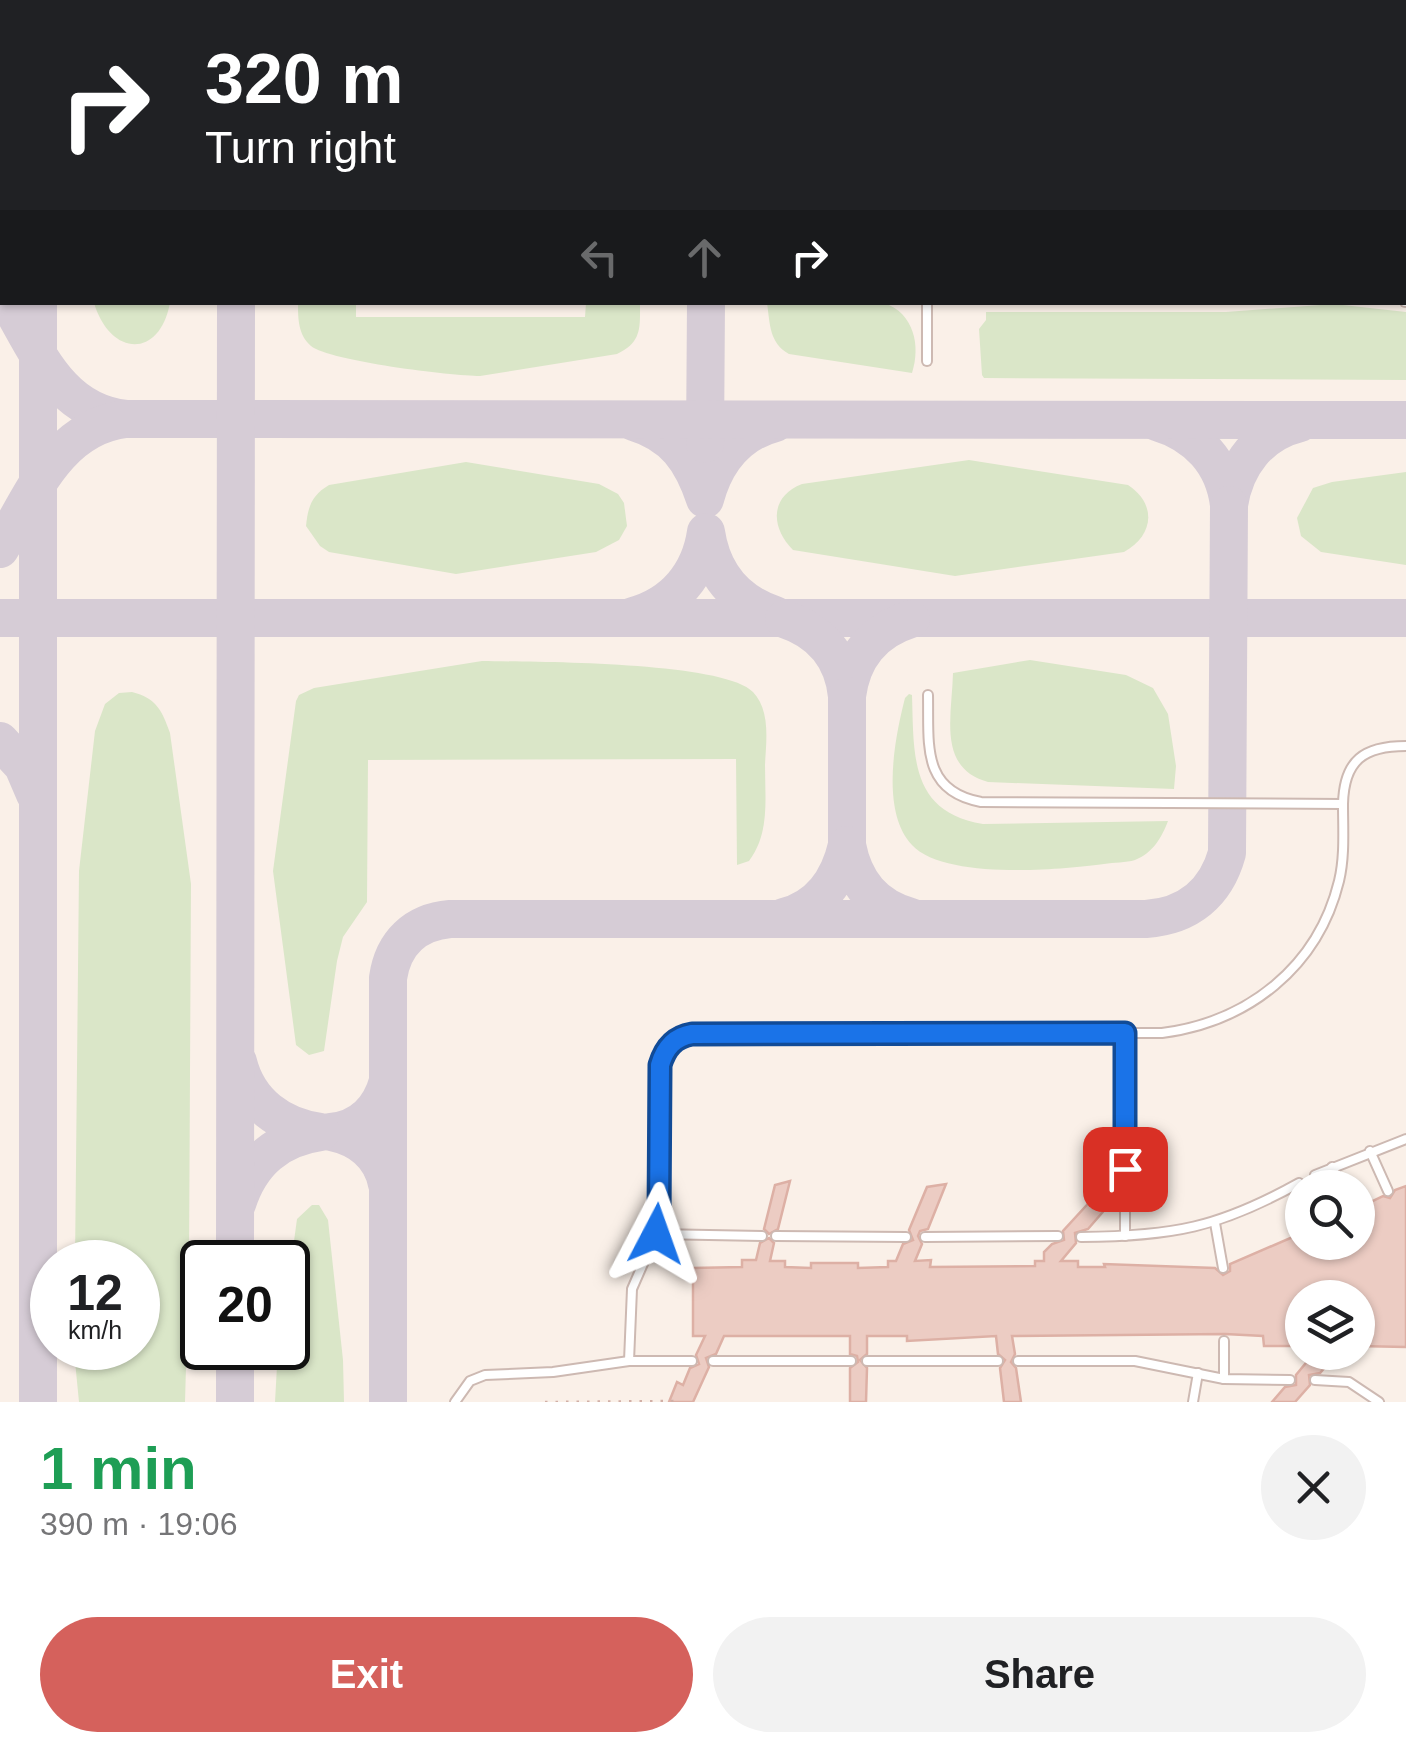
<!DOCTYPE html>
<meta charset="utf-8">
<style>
:root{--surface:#fff;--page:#f2f2f2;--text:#202124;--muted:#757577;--accent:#d5615c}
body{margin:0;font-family:Helvetica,sans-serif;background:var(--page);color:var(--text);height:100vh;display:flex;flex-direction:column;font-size:38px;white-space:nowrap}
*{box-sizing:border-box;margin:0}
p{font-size:32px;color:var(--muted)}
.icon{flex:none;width:55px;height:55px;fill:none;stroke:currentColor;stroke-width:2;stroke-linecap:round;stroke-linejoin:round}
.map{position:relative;height:1402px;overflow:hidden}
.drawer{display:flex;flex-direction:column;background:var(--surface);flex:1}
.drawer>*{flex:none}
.banner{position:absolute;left:0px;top:0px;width:1408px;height:305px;box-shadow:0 2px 8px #0004;background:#202124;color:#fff;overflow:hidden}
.tools{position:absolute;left:1285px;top:1170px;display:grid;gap:20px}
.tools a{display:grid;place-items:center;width:90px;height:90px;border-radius:50%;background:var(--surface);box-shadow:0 2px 8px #0004;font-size:50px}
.speed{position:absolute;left:30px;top:1240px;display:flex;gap:20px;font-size:50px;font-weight:700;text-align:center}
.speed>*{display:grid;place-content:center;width:130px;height:130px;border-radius:50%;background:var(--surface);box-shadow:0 2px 8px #0004;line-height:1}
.speed small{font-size:25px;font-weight:400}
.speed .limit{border:5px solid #111;border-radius:15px;background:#fff;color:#111}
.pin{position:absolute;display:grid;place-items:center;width:85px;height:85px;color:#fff;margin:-42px;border-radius:20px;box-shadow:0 5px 15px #0006}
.me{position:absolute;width:110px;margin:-55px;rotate:4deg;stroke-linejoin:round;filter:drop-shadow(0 0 8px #0008)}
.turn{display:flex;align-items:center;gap:35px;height:210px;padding:0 40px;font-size:45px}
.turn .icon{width:130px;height:130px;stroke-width:2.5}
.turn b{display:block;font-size:70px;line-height:85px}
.lanes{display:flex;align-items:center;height:95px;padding:0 40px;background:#0003;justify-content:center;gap:50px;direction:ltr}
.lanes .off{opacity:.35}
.round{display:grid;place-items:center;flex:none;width:105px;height:105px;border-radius:52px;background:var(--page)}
.headline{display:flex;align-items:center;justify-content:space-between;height:170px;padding:0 40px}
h1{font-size:60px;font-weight:800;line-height:75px;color:#1e9e55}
.cta{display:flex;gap:20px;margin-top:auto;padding:20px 40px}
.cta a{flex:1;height:115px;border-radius:60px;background:var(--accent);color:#fff;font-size:40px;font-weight:800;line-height:115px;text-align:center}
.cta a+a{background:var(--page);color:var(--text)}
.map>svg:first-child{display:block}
.green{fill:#dae6c8}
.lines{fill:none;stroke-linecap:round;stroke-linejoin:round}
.taxiway{stroke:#d6ccd6;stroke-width:38}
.building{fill:#ecccc3;stroke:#ddb0a5;stroke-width:2.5}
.lane-casing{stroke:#cdb9b2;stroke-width:12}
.street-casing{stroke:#cdb9b2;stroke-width:20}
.path{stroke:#d1afa6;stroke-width:2.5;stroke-dasharray:2.5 8;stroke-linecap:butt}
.lane{stroke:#fff;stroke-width:8}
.street{stroke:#fff;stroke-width:15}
.route-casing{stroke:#114b97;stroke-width:25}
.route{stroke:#1a73e8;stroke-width:18}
</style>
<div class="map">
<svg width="1406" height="1402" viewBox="0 0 1406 1402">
<rect width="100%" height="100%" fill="#faf0e8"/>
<g class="green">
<path d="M94,303V302L170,303C159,360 110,356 94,303Z"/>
<path d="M298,303H356V317H585L586,303H640C640,328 642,342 617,354L480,376C452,376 329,361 311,346C298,335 298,318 298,303Z"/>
<path d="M767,303C790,302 866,297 884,303C914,313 921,346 912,373L789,354C769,343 770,323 767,303Z"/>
<path d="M1334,304L1406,312V380L984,378L982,375L979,329L986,320V312H1226Z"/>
<path d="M969,460L1128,485C1158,505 1153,536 1124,552L955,576L793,550C771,528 769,497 802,484Z"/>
<path d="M466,462L599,484L618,494L624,503L627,526L619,540L596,552L456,574L329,552L320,546L306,526C308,506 312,495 329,485Z"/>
<path d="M1406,472V565L1321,552L1301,536L1297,518L1313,488L1332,482Z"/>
<path d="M1030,660L1126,675L1153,688L1168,714L1176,766L1174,789L988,782C937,768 952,716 953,673Z"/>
<path d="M482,661C531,662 722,661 753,692C771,711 766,742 765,765C765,799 770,833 749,861L737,865L736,759L368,760L367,902L343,937L337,961L324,1051L309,1055L296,1045L273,871L296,701L299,695L314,688Z"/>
<path d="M132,692C156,698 162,710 170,733L191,884L189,1263L185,1402H79L74,1351V1348H138V1262H75L79,871L95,731L105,704L119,693Z"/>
<path d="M909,694L912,695C914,754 909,812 983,824L1168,821C1162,837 1153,853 1135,860C1126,863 1114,862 1104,864C1060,870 944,880 912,845C880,811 895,737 905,698Z"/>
<path d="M312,1205H319L328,1220L343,1360L344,1402H275L278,1348H288V1285L297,1219Z"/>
</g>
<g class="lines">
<g class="taxiway">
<path d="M699,0L700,2"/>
<path d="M37,2V0"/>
<path d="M241,2L242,0"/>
<path d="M0,97L2,95"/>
<path d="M8,302C38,353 60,412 126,419"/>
<path d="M634,422C674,434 692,460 705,499C715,462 736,433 775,423"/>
<path d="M1157,422C1197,434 1224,463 1229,505C1235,465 1259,433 1300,423"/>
<path d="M705,444L706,302"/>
<path d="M0,549C32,496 57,427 126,419L1406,420"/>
<path d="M633,616C674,605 700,574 706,532C712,573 735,602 775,615"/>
<path d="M0,618H1406"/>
<path d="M784,619C821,631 843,657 847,696C852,657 873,631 911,619"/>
<path d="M847,696V845"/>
<path d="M0,741L23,766L35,794"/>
<path d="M784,917C820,908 839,880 847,845C854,882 874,907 911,917"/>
<path d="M387,1184C381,1154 360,1138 331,1132C361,1129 380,1110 388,1081"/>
<path d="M237,1204C250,1162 278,1138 321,1132C281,1127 248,1103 238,1062"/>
<path d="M235,1262L236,302"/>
<path d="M38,1402V302"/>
<path d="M235,1402V1348"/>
<path d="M388,1402V978C393,943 415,922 450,919H1146C1189,916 1216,893 1227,853L1229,505"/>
</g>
</g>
<g class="building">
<path d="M790,1181L778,1229L769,1234L764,1229L775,1185Z"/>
<path d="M946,1184L928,1229L920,1231L918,1236L922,1244L915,1261L931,1260L930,1267L1035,1266V1261H1044V1252L1052,1244L1064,1240L1063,1231L1096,1195L1115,1198L1088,1229L1075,1233L1076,1243L1061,1261H1078V1267H1105L1104,1264L1215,1268L1223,1275L1230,1271V1264L1302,1233V1242H1358V1208L1383,1196L1390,1198L1395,1190L1406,1186V1347L1358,1346V1298H1302V1346H1264L1263,1336L1225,1334L1012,1336L1015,1354L1011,1362L1016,1368L1021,1402H1004L1000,1368L1005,1360L998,1354L996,1336L907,1341V1336H867V1354L860,1360L867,1368L866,1402H850V1368L858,1362L857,1356L850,1354V1336H724L716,1354L706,1358L709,1367L693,1402H669L677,1382L683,1385L690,1368L699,1364L696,1355L705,1336H693V1268L742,1267V1260H756L760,1243L769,1238L774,1243L770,1261H785V1267L811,1268V1263H858V1268L888,1267V1261H896L903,1244L913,1240L909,1230L927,1187Z"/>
<path d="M1315,1352H1338L1320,1373L1309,1375L1310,1385L1295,1402H1272L1285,1387L1296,1385V1375Z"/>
</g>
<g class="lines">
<defs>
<g id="lane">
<path d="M353,0L354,2"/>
<path d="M496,2V0"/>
<path d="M595,2V0"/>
<path d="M823,2V0"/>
<path d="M927,302V361"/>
<path d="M1405,302H1406"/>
<path d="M928,695C929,744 921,791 981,802L1343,804C1344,760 1364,746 1406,746"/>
<path d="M1125,1033V1236"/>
<path d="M1370,1151L1388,1191"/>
<path d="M1332,1167L1342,1188"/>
<path d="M1315,1175L1406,1139"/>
<path d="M1215,1223L1223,1268"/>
<path d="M656,1234L762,1236"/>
<path d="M776,1236L906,1237"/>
<path d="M925,1237L1058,1236"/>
<path d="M1081,1237C1173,1236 1218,1228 1299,1183"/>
<path d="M629,1361L632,1289L656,1234L659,1218L660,1065C666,1045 677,1035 699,1033H1162C1248,1022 1318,967 1339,881C1345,856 1343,830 1343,804"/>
<path d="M713,1361H851"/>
<path d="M867,1361H998"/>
<path d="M1018,1361H1135L1224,1379L1290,1380"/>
<path d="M1224,1379V1341"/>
<path d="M1315,1380L1349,1382L1379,1402"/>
<path d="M455,1402L470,1381L485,1375L553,1372L629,1361H692"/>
<path d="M1193,1402L1198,1373"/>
</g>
<path id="street" d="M1266,0V2"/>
</defs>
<use href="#lane" class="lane-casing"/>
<use href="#street" class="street-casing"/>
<path class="path" d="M545,1402L674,1401"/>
<use href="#lane" class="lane"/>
<use href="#street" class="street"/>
</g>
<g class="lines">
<defs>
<path id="route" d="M656,1234L659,1218L660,1065C665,1048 674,1037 692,1034L1125,1033V1169"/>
</defs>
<use href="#route" class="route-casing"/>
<use href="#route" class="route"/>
</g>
</svg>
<div class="tools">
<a><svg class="icon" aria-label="search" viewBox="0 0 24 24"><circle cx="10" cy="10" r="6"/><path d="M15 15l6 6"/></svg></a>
<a><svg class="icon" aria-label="layers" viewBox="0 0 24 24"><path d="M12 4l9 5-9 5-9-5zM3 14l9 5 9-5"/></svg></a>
</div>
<div class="speed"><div>12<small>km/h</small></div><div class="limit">20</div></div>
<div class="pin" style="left:1125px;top:1169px;background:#d93025"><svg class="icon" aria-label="arrive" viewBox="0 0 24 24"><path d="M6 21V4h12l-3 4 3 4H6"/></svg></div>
<svg class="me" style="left:656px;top:1234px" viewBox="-20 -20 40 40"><path d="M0-17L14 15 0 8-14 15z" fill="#1a73e8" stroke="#fff" stroke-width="4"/></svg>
<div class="banner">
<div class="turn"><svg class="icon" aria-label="right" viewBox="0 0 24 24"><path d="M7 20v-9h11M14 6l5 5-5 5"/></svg><div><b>320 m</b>Turn right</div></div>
<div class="lanes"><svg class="icon off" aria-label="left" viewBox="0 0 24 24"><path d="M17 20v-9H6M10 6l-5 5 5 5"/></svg><svg class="icon off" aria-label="ahead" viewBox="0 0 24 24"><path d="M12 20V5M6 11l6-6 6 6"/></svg><svg class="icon" aria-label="right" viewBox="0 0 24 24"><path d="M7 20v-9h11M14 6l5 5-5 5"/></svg></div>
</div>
</div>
<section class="drawer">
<div class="headline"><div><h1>1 min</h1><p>390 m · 19:06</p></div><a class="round"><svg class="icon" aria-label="close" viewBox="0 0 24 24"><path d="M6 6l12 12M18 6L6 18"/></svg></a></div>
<div class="cta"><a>Exit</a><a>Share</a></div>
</section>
